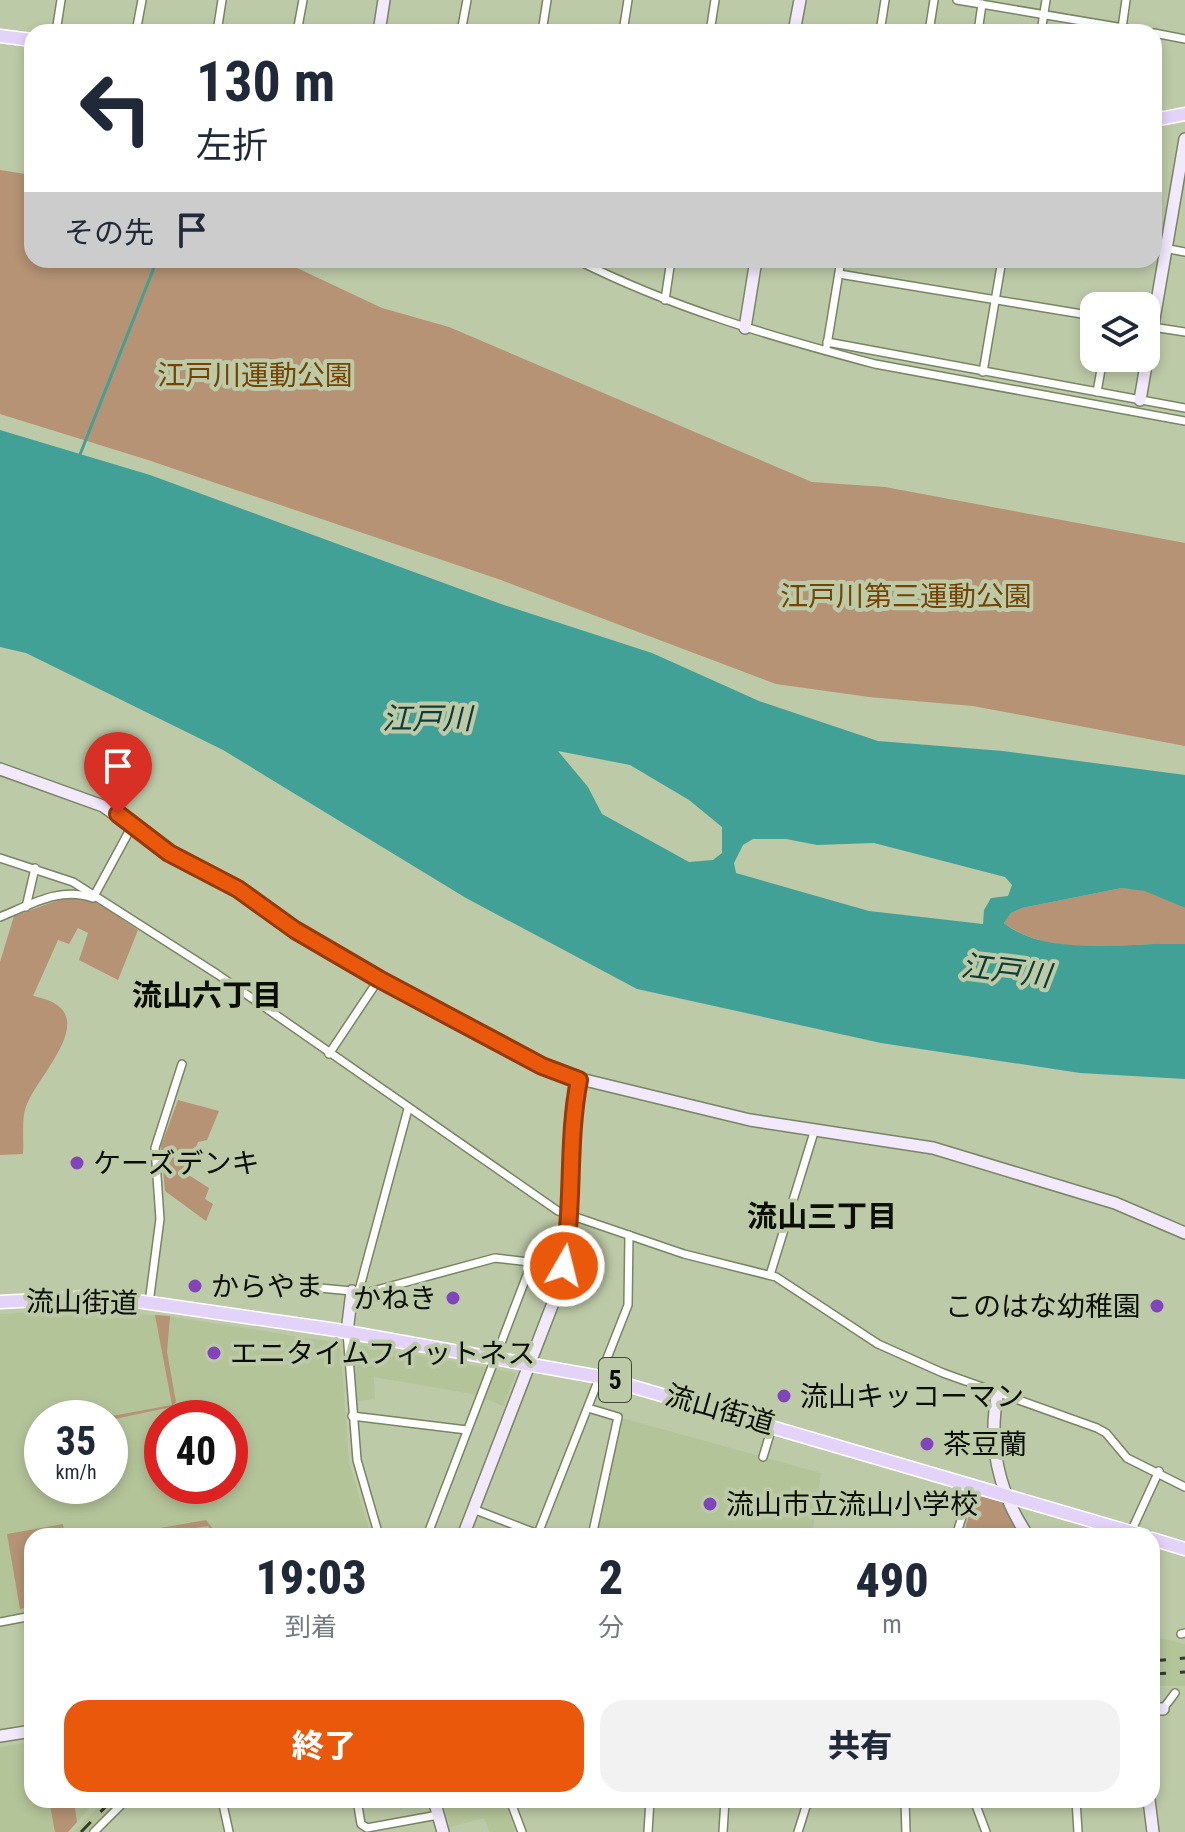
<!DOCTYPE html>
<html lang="ja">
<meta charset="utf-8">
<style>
:root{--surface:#fff;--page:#f2f2f3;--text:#1f2937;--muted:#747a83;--accent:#ea580c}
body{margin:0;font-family:"Roboto Condensed","Noto Sans JP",sans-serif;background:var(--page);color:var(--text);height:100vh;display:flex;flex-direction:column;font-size:30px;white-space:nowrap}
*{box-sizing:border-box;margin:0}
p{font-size:26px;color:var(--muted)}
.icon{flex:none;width:44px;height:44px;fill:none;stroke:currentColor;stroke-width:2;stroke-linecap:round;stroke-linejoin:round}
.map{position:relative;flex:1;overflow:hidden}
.drawer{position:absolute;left:24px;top:1528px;width:1136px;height:280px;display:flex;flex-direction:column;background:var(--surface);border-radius:24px;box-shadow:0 4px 12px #0003}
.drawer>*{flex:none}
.top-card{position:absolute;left:24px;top:24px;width:1138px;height:244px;border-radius:24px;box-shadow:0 4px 12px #0003;background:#fff;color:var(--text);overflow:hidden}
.fabs{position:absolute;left:1080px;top:292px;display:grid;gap:16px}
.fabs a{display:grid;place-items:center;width:80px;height:80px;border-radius:16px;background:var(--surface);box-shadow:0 4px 12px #0003;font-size:40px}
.speed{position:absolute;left:24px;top:1400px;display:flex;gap:16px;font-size:40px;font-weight:700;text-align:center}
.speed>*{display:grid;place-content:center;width:104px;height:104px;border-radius:50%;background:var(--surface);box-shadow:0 4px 12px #0003;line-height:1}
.speed small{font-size:20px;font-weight:400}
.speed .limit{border:12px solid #d22;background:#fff;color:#111}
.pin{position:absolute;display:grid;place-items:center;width:68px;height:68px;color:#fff;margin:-82px -34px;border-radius:50% 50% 50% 0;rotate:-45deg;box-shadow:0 0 8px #0007}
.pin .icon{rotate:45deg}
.me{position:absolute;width:88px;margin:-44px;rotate:8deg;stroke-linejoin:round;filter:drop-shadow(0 0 6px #0008)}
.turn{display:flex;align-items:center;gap:28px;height:168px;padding:0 40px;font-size:36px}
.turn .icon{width:104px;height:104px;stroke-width:2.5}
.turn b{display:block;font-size:56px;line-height:68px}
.then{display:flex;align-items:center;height:76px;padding:0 40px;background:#0003;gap:16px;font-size:30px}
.eta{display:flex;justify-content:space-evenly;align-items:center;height:136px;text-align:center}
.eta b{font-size:48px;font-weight:800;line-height:56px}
.cta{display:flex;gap:16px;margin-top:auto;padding:16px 40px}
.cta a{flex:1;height:92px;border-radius:24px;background:var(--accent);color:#fff;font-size:32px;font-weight:800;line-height:92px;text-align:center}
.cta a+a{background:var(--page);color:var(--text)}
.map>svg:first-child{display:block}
.built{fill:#b4c499;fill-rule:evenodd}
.green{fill:#b59374}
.water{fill:#42a196;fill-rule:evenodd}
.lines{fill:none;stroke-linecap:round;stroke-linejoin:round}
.stream{stroke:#42a196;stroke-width:3}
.street-casing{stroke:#788563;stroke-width:10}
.secondary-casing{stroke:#788563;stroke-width:14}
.primary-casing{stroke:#fff;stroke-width:15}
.street{stroke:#fff;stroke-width:7}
.secondary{stroke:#f2e9fc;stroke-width:11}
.primary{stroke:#e4d3f9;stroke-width:12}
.rail{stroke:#353b2b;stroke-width:3;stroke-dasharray:14 14;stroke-linecap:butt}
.route-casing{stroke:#983908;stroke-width:20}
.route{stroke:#ea580c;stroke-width:14}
.poi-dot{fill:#8144ba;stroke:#bdcaa7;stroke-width:3}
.labels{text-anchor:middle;stroke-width:8;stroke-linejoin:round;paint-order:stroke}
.shield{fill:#bdcaa7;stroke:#404635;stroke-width:2}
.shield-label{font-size:26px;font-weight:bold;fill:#0a0e04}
.park-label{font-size:28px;fill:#754402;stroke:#bdcaa7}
.poi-label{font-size:28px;fill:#0a0e04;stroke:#bdcaa7;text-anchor:start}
.street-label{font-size:28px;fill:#0a0e04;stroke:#bdcaa7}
.water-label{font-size:30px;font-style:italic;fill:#0e3b36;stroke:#bdcaa7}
.neighbourhood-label{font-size:30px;font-weight:bold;fill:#0a0e04;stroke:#bdcaa7}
</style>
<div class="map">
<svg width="1185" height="1832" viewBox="0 0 1185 1832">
<rect width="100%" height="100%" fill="#bdcaa7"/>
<g class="built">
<path d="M69,1310L168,1316L340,1343L349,1462L371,1536H32V1613L0,1619V1314ZM42,1418H110V1486H42ZM162,1418H230V1486H162Z"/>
<path d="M360,1345L488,1368L478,1395L374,1377L375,1399L357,1401L354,1364Z"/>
<path d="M494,1369L516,1373L503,1406L483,1398Z"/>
<path d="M622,1418L821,1473L812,1536H595Z"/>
<path d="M1152,1636L1185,1644V1686H1152Z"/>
<path d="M32,1742V1800H97L68,1832H0V1747Z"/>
<path d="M105,1800H119L87,1832H74Z"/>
<path d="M504,1800L515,1832H489L484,1818L450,1827L443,1801Z"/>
</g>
<g class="green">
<path d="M0,170L32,175V260H280L382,308L449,327L812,482L885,487L1185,543V746L973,706L869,697L776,684L501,580L148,460L0,414Z"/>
<path d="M1122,888L1145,890L1185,908V944C1128,941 1053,960 1004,923L1011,913L1022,908Z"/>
<path d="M70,896L99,904L138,930L118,980L79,960L88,933L78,928L69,944L58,940L33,996C106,1010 42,1069 27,1104C21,1117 24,1139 23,1154L0,1155V962L14,916Z"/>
<path d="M178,1100L219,1111L207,1140L198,1142L187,1174L209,1188L205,1199L213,1204L206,1221L165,1191L161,1146Z"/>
<path d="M155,1315L170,1316L167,1352L176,1402L171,1407L110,1420L101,1418L172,1405Z"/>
<path d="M980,1496L1002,1502L1020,1536H963L974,1498Z"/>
<path d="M206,1520L219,1536H214L208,1526L143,1536H114Z"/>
<path d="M63,1524L65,1536H32V1607L20,1609L7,1534Z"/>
<path d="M49,1800L74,1801L77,1822L68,1832H55Z"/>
</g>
<path class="water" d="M0,430L150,475L501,604L652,653L759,701L878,741L1003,751L1185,775V908L1145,891L1122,888L1022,908L1011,913L1004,923C1048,959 1132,941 1185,944V1079L1080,1073L881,1043L637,989L466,898L223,750L26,653L0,647ZM558,751L630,765L689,800L722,827V853L713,860L689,862L602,814L588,787ZM753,839H786L817,845L874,843L1005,877L1012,885L1008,896L991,898L984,910L983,924L869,911L736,873L734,863L743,845Z"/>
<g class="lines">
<path class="stream" d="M79,457L157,260"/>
<defs>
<g id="street">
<path d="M957,0L1147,32"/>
<path d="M1122,28L1126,0"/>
<path d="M56,32L61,0"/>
<path d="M136,32L142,0"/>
<path d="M217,32L222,0"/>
<path d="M297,32L303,0"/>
<path d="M461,32L467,0"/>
<path d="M542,32L547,0"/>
<path d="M623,32L628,0"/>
<path d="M710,32L715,0"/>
<path d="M880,32L885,0"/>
<path d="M929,32L934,0"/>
<path d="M978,32L982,4"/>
<path d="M1041,32L1046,0"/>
<path d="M1154,33L1185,39"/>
<path d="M1154,246L1185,252"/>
<path d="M577,260C672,308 773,337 875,364L1185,421"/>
<path d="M839,274L1094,316"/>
<path d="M665,300L671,260"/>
<path d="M1146,326L1185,332"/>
<path d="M827,342L1185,408"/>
<path d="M827,345L841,260"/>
<path d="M983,372L1002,260"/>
<path d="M1097,392L1103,358"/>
<path d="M0,858L73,882L217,974L558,1211L684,1254L776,1277L878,1344L943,1373L1097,1428L1106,1433L1127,1458L1185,1487"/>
<path d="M26,907L35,868"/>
<path d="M0,917C30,905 60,886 93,898L132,826"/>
<path d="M329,1054L379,979"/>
<path d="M770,1275L815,1129"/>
<path d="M309,1287L352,1291"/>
<path d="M358,1294L408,1109"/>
<path d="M351,1297L495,1258L564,1266"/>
<path d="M149,1303L160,1219L155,1148L182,1064"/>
<path d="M347,1332L357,1460L379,1536"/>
<path d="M588,1408L618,1417L592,1536"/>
<path d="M352,1416L467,1430"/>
<path d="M763,1457L772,1427"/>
<path d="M473,1509L543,1536"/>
<path d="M1130,1534L1159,1471"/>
<path d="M427,1536L532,1262"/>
<path d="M537,1536L628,1305L629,1235"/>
<path d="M956,1536L972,1485"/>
<path d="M0,1622L32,1616"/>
<path d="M1181,1634L1185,1633"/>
<path d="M1163,1709L1175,1693"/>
<path d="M222,1800L229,1832"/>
<path d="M357,1800L361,1824L367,1828L438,1815"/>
<path d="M510,1800L522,1832"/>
<path d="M905,1800L906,1832"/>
<path d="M974,1800L986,1832"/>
<path d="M1076,1800L1078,1832"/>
<path d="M94,1832L126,1800"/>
<path d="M648,1832L650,1800"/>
<path d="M723,1832L725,1800"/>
<path d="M798,1832L808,1800"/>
</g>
<g id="secondary">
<path d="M379,32L384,0"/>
<path d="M794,32L800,0"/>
<path d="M745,328L756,260"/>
<path d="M1140,400L1185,139"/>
<path d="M0,769L103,806L169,853L238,889L313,941L560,1074L750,1120L933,1148L1115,1203L1185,1233"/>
<path d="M347,1332L352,1291"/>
<path d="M998,1392C987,1443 999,1494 1028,1536"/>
<path d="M463,1536L560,1285L571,1215L573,1128L579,1080"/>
<path d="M1152,1709H1163"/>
<path d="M0,1736L32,1731"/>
<path d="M434,1800L443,1832"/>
<path d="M1149,1800L1153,1832"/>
</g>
<g id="primary">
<path d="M0,36L32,40"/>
<path d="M1154,120L1185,114"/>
<path d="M0,1302L78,1298L143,1302L330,1329L600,1377L1144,1536"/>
<path d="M1152,1539L1185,1549"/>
</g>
</defs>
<use href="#street" class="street-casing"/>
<use href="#secondary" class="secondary-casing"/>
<use href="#primary" class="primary-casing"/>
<use href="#street" class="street"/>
<use href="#secondary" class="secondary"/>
<use href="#primary" class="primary"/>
<g class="rail">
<path d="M1152,1661L1185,1658"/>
<path d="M1152,1674L1185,1672"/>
<path d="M81,1832L112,1800"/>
</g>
</g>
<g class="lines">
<defs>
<path id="route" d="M118,814L169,853L238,889L295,930L379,979L542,1066L579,1080C567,1141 574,1205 564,1266"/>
</defs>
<use href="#route" class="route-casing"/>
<use href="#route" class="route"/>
</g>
<g class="poi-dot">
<circle cx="77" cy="1163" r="8"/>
<circle cx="195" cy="1286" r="8"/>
<circle cx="453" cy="1298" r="8"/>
<circle cx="1157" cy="1306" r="8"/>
<circle cx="214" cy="1353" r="8"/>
<circle cx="784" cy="1396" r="8"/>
<circle cx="927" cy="1444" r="8"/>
<circle cx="710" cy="1504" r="8"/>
</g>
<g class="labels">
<rect class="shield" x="599" y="1358" width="32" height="44" rx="6"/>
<g class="shield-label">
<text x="615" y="1389">5</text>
</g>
<g class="park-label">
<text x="255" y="385">江戸川運動公園</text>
<text x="906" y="606">江戸川第三運動公園</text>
</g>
<g class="poi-label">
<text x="93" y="1173">ケーズデンキ</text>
<text x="211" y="1296">からやま</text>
<text x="437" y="1308" text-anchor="end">かねき</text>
<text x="1141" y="1316" text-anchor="end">このはな幼稚園</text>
<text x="230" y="1363">エニタイムフィットネス</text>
<text x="800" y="1406">流山キッコーマン</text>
<text x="943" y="1454">茶豆蘭</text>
<text x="726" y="1514">流山市立流山小学校</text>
</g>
<g class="street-label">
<text transform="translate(82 1302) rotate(1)" y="10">流山街道</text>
<text transform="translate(720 1409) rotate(16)" y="10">流山街道</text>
</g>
<g class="water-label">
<text x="427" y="729">江戸川</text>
<text transform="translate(1006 971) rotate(7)" y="10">江戸川</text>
</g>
<g class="neighbourhood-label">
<text x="207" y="1006">流山六丁目</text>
<text x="822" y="1227">流山三丁目</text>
</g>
</g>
</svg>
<div class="fabs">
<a><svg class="icon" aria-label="layers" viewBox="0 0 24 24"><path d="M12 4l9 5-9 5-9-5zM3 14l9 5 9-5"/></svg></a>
</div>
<div class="speed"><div>35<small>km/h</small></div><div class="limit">40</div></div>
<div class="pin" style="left:118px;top:814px;background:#d93025"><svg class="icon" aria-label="arrive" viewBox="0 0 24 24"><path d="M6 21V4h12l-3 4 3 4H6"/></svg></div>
<svg class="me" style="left:564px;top:1266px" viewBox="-20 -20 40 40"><circle r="17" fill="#ea580c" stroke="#fff" stroke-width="3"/><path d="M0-11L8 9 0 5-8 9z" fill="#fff"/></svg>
<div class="top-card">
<div class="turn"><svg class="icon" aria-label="left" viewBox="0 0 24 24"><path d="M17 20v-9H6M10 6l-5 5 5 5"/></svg><div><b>130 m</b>左折</div></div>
<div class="then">その先<svg class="icon" aria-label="arrive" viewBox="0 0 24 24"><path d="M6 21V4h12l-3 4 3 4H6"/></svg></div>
</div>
<section class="drawer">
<div class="eta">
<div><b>19:03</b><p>到着</p></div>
<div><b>2</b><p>分</p></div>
<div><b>490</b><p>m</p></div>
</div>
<div class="cta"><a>終了</a><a>共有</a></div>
</section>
</div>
